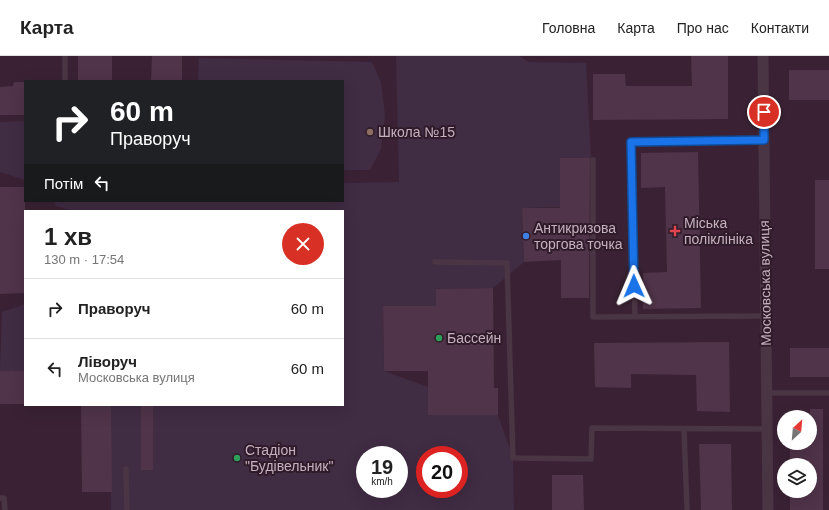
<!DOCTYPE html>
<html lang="uk">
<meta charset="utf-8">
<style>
:root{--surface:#fff;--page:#f2f2f2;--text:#222;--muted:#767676;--line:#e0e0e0}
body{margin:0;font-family:Arial,sans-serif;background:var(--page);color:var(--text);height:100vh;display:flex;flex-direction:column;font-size:15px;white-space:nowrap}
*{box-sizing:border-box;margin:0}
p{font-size:13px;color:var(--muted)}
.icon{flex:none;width:22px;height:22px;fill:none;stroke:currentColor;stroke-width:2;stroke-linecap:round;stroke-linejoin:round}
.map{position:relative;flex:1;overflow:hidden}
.panel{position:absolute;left:24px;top:154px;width:320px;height:196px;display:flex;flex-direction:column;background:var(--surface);border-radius:0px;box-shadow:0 4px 16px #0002}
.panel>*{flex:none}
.guide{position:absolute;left:24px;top:24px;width:320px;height:122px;border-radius:0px;box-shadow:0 4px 16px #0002;background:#202124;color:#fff;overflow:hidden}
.needle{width:26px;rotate:26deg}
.controls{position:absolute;left:777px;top:354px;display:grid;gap:8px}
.controls a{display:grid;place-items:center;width:40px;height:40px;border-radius:50%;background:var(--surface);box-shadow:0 4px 16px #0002;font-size:20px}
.speed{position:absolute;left:356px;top:390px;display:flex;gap:8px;font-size:20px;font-weight:700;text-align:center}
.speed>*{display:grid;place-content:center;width:52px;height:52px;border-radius:50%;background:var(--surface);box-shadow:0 4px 16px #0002;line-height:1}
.speed small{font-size:10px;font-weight:400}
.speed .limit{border:6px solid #d22;background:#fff;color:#111}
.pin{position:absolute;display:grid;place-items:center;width:34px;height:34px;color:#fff;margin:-17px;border:2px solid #fff;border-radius:50%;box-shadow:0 1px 4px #0007}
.me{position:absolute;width:44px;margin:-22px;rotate:359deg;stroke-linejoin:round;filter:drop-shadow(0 0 3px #0008)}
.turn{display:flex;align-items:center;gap:14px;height:84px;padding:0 20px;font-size:18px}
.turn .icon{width:52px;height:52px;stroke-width:2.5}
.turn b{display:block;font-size:28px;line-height:34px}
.then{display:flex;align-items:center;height:38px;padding:0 20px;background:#0003;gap:8px;font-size:15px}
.round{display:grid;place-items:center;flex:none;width:42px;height:42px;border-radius:21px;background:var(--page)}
.summary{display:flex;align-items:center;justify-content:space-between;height:68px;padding:0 20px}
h1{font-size:24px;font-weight:700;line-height:30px}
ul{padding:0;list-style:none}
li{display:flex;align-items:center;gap:12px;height:60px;padding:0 20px;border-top:1px solid var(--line)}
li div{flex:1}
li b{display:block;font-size:15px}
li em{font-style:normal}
header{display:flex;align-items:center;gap:24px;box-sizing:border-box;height:56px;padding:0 20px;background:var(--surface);border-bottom:1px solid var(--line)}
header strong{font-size:19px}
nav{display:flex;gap:22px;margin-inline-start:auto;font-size:14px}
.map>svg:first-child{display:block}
.green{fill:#402c43;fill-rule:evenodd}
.building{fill:#503449}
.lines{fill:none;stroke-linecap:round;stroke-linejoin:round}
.service{stroke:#4a3544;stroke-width:5.5}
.minor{stroke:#4a3544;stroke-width:11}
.route-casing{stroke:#114b97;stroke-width:10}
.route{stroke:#1a73e8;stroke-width:7}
.education-dot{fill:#8d6e63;stroke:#2f1b29;stroke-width:1.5}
.health-dot{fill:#e0444e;stroke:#2f1b29;stroke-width:1.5}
.shop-dot{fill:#3f7fe0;stroke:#2f1b29;stroke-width:1.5}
.leisure-dot{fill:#2e9e5b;stroke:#2f1b29;stroke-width:1.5}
.labels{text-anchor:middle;stroke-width:4;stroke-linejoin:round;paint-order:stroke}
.poi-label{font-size:14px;fill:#c6b0c0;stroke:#2f1b29;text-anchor:start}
.street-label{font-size:14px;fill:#c6b0c0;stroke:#2f1b29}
</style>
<header>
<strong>Карта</strong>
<nav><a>Головна</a><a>Карта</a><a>Про нас</a><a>Контакти</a></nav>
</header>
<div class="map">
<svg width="829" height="454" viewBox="0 0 829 454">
<rect width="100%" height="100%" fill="#3a2234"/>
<g class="green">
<path d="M396,0H519L529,6L586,7L591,102H560V151L522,152L524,206L493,232L436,233V250L383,251L384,315L428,331V359H498L513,402L514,454H111V349H343V155H73L56,150L54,145H343V127L399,126ZM365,399H399V433H365ZM425,399H459V433H425Z"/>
<path d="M199,2L372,6L381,26L385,59L381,93L370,114H343V25H198Z"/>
<path d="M25,65V124L0,116V66Z"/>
<path d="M25,248V315H0L2,256Z"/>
</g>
<g class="building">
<rect x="78" y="0" width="34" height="25"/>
<path d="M152,0H182V25H151Z"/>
<path d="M691,0H728V63L593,64V18H625L626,30H692Z"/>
<rect x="789" y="14" width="40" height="30"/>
<path d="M14,26H25V59H0V31L13,30Z"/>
<path d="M698,96L701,252L643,253V217L667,216L665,131L641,132V97Z"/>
<path d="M560,102H590L589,242H561V204L524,206L522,152H560Z"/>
<rect x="815" y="124" width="14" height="89"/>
<path d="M0,131H25V237L0,238Z"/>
<path d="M493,232L494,332H498V359H428V315H384L383,250H436V233Z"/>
<path d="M729,286L730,356L697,355L696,319L631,318V332L595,331L594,287Z"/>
<rect x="790" y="292" width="39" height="29"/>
<rect x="0" y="315" width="25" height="33"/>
<path d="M81,349H111L112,436H82Z"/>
<rect x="141" y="349" width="12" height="65"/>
<path d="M810,353H823V454H790V435H810V409H790V387H810Z"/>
<path d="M699,388H731L732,454H701Z"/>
<path d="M552,419H583L584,454H552Z"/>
</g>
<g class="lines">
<g class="service">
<path d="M65,0V25"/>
<path d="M593,104V261L766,260"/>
<path d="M435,206L507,207L513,402L591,403L592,372L767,373"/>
<path d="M635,260L631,86L764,84"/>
<path d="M766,337H829"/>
<path d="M684,373L687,454"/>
<path d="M126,413L127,454"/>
<path d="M0,442H4L5,454"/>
</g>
<path class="minor" d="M763,0L768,454"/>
</g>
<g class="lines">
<defs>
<path id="route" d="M634,230L631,86L764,84V56"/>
</defs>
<use href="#route" class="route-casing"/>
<use href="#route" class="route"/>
</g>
<circle class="education-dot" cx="370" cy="76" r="4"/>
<path class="health-dot" d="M673 169h4v4h4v4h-4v4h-4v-4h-4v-4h4z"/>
<circle class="shop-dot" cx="526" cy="180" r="4"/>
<g class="leisure-dot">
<circle cx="439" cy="282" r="4"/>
<circle cx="237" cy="402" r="4"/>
</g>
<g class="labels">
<g class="poi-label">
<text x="378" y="81">Школа №15</text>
<text x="684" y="172">Міська<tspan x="684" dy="16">поліклініка</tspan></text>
<text x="534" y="177">Антикризова<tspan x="534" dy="16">торгова точка</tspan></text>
<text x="447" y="287">Бассейн</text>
<text x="245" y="399">Стадіон<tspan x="245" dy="16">"Будівельник"</tspan></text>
</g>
<g class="street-label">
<text transform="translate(765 227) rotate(-91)" y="5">Московська вулиця</text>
</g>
</g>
</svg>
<div class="controls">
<a><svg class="needle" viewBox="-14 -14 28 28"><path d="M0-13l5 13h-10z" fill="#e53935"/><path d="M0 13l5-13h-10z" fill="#767676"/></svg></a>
<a><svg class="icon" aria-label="layers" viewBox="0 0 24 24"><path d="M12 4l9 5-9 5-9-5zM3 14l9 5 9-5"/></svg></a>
</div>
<div class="speed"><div>19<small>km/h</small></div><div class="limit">20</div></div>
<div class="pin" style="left:764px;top:56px;background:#d93025"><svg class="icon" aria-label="arrive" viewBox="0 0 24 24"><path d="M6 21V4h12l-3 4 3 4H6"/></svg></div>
<svg class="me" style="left:634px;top:230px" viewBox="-20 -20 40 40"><path d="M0-17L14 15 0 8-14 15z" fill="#1a73e8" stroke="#fff" stroke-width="4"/></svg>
<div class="guide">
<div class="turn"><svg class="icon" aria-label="right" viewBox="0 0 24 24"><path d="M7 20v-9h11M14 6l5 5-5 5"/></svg><div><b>60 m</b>Праворуч</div></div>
<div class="then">Потім<svg class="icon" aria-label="left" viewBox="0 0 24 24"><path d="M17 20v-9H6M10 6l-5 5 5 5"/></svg></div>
</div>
<section class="panel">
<div class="summary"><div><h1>1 хв</h1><p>130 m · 17:54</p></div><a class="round" style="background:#d93025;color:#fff"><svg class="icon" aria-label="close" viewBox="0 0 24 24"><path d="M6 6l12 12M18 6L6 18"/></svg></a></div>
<ul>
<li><svg class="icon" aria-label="right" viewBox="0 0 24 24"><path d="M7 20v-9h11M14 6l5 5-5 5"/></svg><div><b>Праворуч</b></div><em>60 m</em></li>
<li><svg class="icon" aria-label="left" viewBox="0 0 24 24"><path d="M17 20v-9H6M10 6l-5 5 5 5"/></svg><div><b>Ліворуч</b><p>Московська вулиця</p></div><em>60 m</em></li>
</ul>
</section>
</div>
